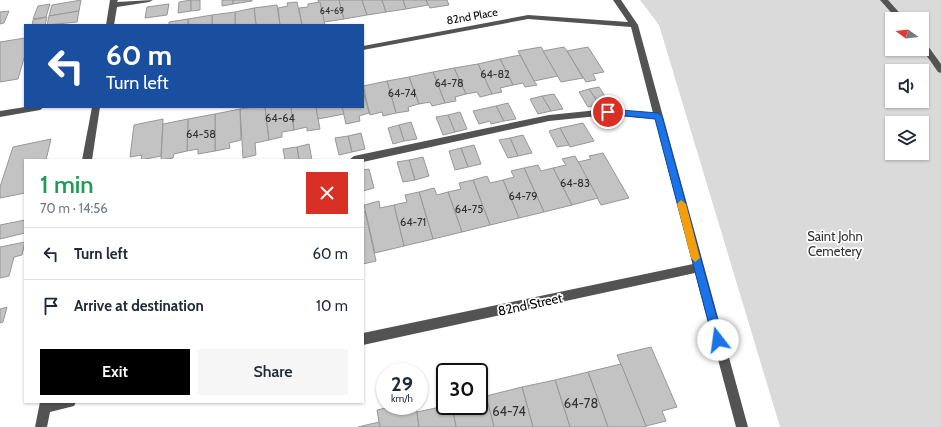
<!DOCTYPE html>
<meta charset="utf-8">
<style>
:root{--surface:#fff;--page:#f6f6f7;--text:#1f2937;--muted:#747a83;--line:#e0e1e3;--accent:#000}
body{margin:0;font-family:Cabin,sans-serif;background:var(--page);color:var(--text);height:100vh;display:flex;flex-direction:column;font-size:15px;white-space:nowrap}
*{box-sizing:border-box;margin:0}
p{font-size:13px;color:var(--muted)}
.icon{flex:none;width:22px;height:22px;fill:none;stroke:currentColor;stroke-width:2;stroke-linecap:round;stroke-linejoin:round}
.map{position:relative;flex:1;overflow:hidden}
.panel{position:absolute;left:24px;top:159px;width:340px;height:244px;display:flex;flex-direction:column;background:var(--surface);border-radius:0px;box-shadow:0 1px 3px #0004}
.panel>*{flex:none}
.hud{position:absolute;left:24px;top:24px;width:340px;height:84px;border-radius:0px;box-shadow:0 1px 3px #0004;background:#1a4fa0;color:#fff;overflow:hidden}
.needle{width:26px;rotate:285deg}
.controls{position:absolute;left:885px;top:12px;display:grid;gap:8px}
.controls a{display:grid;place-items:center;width:44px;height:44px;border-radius:0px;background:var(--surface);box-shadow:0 1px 3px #0004;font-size:20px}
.speed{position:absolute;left:376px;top:363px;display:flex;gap:8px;font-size:20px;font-weight:700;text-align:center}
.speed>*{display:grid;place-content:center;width:52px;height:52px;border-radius:50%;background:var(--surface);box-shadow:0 1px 3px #0004;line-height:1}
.speed small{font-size:10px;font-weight:400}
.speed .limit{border:2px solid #111;border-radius:6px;background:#fff;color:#111}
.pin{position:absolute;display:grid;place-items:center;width:34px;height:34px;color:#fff;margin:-17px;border:2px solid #fff;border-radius:50%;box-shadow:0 1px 4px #0007}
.me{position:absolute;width:44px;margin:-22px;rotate:345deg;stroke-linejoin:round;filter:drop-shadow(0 0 3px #0008)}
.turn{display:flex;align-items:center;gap:14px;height:84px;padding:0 16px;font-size:18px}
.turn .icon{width:52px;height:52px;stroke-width:2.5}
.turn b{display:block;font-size:28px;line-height:34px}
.round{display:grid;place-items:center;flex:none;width:42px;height:42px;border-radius:0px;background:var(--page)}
.head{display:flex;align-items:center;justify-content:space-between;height:68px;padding:0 16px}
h1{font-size:24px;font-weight:600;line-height:30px;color:#1e9e55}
.action{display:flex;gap:8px;margin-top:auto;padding:8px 16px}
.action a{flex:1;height:46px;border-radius:0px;background:var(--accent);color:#fff;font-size:16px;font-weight:600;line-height:46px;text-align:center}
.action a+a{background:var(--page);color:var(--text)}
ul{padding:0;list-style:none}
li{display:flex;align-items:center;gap:12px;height:52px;padding:0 16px;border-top:1px solid var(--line)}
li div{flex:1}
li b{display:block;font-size:15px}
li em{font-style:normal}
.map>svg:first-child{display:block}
.green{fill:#dadada;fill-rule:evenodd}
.building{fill:#c3c3c3;stroke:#979797}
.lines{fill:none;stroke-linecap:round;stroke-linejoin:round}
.minor{fill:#535353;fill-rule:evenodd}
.route{fill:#1a73e8;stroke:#114b97}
.slow{fill:#f59e0b}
.labels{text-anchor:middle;stroke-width:3.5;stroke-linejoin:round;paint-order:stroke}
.far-number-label{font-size:9px;fill:#313131}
.far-street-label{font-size:11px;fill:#000;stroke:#fff}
.number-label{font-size:11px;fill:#313131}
.park-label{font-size:13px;fill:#313131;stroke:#fff}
.street-label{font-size:13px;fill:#000;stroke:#fff}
.near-number-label{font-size:13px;fill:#313131}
</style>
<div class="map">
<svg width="941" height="427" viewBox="0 0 941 427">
<rect width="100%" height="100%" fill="#fff"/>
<path class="green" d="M640,0H941V427H780L659,25ZM892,19H922V49H892ZM892,71H922V101H892ZM892,123H922V153H892Z"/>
<g class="building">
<path d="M81,0L79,11L49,16L52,5Z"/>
<path d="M191,0V11L178,13L179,2Z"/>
<path d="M191,0H200V10L191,11Z"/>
<path d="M222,0H233V4L222,6Z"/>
<path d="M233,0H252V1L233,4Z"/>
<path d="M318,0H339L344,19L324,22Z"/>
<path d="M339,0H362L367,15L344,19Z"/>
<path d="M362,0H382L386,12L367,15Z"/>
<path d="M382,0H403L406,9L386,12Z"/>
<path d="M403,0H426L428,5L406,9Z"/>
<path d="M426,0H447L449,5L430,8Z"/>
<path d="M297,2L302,25H280L278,8L288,6L287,3Z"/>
<path d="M320,2L325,25H302L299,8L308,7V4Z"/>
<path d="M50,4L46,17L33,19L38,6Z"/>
<path d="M169,4L167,15L145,18L147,7Z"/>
<path d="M277,5L280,25H256L254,8Z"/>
<path d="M254,8L256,25H235V12Z"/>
<path d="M9,11L4,23L0,24V12Z"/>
<path d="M79,11L77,22L47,25L49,16Z"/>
<path d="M235,12V25H212V15Z"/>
<path d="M212,15V25H188V19Z"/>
<path d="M47,17L45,25H32L33,20Z"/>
<path d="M188,19V25H169V22Z"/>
<path d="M25,38V55L18,79L0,82V42Z"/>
<path d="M541,47L558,76L534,81L518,51Z"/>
<path d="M564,47L567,51L583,78L561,82L543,51Z"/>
<path d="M588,47L604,72L593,74L596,80L586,82L567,51Z"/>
<path d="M520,55L534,81L537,85L525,87L523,83L513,85L500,59Z"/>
<path d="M500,59L513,85L500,88L502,92L492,94L478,64Z"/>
<path d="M478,64L492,94L480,97L477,92L466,94L454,68Z"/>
<path d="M454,68L466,94L455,97L456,101L445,103L433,72Z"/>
<path d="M433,72L445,103L432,106L430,102L419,104L409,77Z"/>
<path d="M409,77L419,104L408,107L409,111L396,113L387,81Z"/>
<path d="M387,81L396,113L383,116L382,112L370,115L363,86Z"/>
<path d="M599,87L609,102L599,104L589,89Z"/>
<path d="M589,89L599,104L588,107L579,92Z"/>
<path d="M363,90L369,113L359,116L360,121L346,124L342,107H363Z"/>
<path d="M554,94L563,109L551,111L542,96Z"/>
<path d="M542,96L551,111L538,114L530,99Z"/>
<path d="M508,103L516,119L504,121L496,106Z"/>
<path d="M496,106L504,121L491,124L490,121L479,124L473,111Z"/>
<path d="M253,107H265L269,140L255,143L256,155L243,158L240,109Z"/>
<path d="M265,107H291L294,130L282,132V137L269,140Z"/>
<path d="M291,107H316L320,129L307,131V127L294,130Z"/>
<path d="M316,107H342L344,114L318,119Z"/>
<path d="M240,109L241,140L229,143L230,148L215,151V114Z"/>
<path d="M460,112L467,129L455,132L448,115Z"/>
<path d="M215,114V151L198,154V149L187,151L188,119Z"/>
<path d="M448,115L455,132L443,135L436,117Z"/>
<path d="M163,119L161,156L141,160L142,155L130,157L134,125Z"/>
<path d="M188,119L187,151L174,154L173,158L161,160L163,124Z"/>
<path d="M411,122L417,139L404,141L399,125Z"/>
<path d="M583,123L594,141L570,147L560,128Z"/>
<path d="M399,125L404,141L393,144L388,128Z"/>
<path d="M560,128L569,145L557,147L549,131Z"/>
<path d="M361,133L365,149L352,152L348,136Z"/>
<path d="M523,135L532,153L518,156L510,138Z"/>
<path d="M348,136L352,152L339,155L335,138Z"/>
<path d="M510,138L518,156L508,158L499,140Z"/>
<path d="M51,139L46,160H25V193L0,198V187L13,147Z"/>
<path d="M309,144L312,160H299L297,147Z"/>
<path d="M474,145L481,164L468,167L461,148Z"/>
<path d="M297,147L299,160H285L283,149Z"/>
<path d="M461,148L468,167L455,170L449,151Z"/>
<path d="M603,153L629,198L601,205L578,162L591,159L589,156Z"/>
<path d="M575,156L598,198L572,205L553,168L566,165L562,159Z"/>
<path d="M423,157L429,176L415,180L409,160Z"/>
<path d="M409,160L415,180L403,182L397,162Z"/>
<path d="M538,165L541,171L553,168L572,205L544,212L524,168Z"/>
<path d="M524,168L544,212L519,218L503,180L514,177L511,171Z"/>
<path d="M369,169L374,188L363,191V170Z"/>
<path d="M487,176L490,183L503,180L519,218L490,225L473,180Z"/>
<path d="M473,180L490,225L462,232L448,192L461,189L459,183Z"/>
<path d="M434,188L437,195L448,192L462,232L433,239L419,192Z"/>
<path d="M419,192L433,239L404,246L394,205L407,202L405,195Z"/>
<path d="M379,201L380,208L394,205L404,246L375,253L364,205Z"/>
<path d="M365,211L376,261L363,264V212Z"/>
<path d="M25,220V233L0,239V225Z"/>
<path d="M25,242L22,255L14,257L9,276L0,278V247Z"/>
<path d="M7,307L3,322L0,323V309Z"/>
<path d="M651,347L677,407L662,411L666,421L646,426L617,355Z"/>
<path d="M621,364L646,426V427H608L588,372Z"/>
<path d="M588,372L608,427H570L555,380Z"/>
<path d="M555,380L570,427H533L522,387Z"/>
<path d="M522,387L533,427H494L486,396Z"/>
<path d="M486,396L494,427H456L452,406H479V398Z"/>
<path d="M394,406H416L419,427H380L377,410Z"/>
<path d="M445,406H452L456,427H419L417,412Z"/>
<path d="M379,422L380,427H358Z"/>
</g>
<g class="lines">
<g class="minor">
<path d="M110,0H118L117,2L153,0L149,2L117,7L114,25H106Z"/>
<path d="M613,0H621L638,25L748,427H736L695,273L363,345V333L693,264L655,119L608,115L549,121L363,162V160H349L354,156L549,115L608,109L653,113L631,27L528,19L363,50V46L528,15L628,22Z"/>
<path d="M880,0H888L905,19H897Z"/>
<path d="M922,42H925L941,64V73L938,72L922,49Z"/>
<path d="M25,107H44L40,110L0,117V111Z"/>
<path d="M92,107H100L92,160H82Z"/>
<path d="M40,402H76L74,406L50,412L47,427H35Z"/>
</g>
</g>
<path class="route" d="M608,109L658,113L662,116L723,340L722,344L718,345L714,344L713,340L655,119L606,114L604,112Z"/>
<path class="slow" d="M681,200L686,204L700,258L695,262L691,258L677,204Z"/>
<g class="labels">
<g class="far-number-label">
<text x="332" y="14">64-69</text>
</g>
<g class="far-street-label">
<text transform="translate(472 16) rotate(-10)" y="4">82nd Place</text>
</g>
<g class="number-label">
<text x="495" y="78">64-82</text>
<text x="449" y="87">64-78</text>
<text x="402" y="97">64-74</text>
<text x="280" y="122">64-64</text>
<text x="201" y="138">64-58</text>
<text x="575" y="187">64-83</text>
<text x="523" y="200">64-79</text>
<text x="469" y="213">64-75</text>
<text x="413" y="226">64-71</text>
</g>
<g class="park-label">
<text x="835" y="241">Saint John<tspan x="835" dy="15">Cemetery</tspan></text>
</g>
<g class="street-label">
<text transform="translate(530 304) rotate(-12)" y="5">82nd Street</text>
</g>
<g class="near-number-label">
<text x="581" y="408">64-78</text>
<text x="509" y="416">64-74</text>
</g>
</g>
</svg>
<div class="controls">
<a><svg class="needle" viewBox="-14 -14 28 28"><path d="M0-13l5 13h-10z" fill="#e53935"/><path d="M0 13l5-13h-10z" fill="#747a83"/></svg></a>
<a><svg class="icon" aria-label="sound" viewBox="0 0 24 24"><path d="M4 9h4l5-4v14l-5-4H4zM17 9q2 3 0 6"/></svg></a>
<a><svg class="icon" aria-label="layers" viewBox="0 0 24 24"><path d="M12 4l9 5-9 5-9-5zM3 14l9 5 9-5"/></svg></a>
</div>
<div class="speed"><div>29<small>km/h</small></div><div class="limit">30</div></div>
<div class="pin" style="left:608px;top:112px;background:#d93025"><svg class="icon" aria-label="arrive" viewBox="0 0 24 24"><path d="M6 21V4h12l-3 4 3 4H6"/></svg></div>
<svg class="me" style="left:718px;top:340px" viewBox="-20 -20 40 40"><circle r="19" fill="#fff"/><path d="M0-13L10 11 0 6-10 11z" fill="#1a73e8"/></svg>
<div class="hud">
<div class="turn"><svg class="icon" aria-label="left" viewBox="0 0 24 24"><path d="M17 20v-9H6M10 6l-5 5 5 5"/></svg><div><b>60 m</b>Turn left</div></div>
</div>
<section class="panel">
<div class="head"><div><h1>1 min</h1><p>70 m · 14:56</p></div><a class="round" style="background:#d93025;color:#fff"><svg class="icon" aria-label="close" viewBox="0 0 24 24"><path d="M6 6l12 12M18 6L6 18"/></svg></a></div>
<ul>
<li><svg class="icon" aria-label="left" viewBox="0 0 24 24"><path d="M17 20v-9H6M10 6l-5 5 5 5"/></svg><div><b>Turn left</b></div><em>60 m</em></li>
<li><svg class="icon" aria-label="arrive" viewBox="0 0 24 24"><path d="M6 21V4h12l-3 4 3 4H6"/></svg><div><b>Arrive at destination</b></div><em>10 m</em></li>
</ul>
<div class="action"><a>Exit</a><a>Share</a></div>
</section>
</div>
